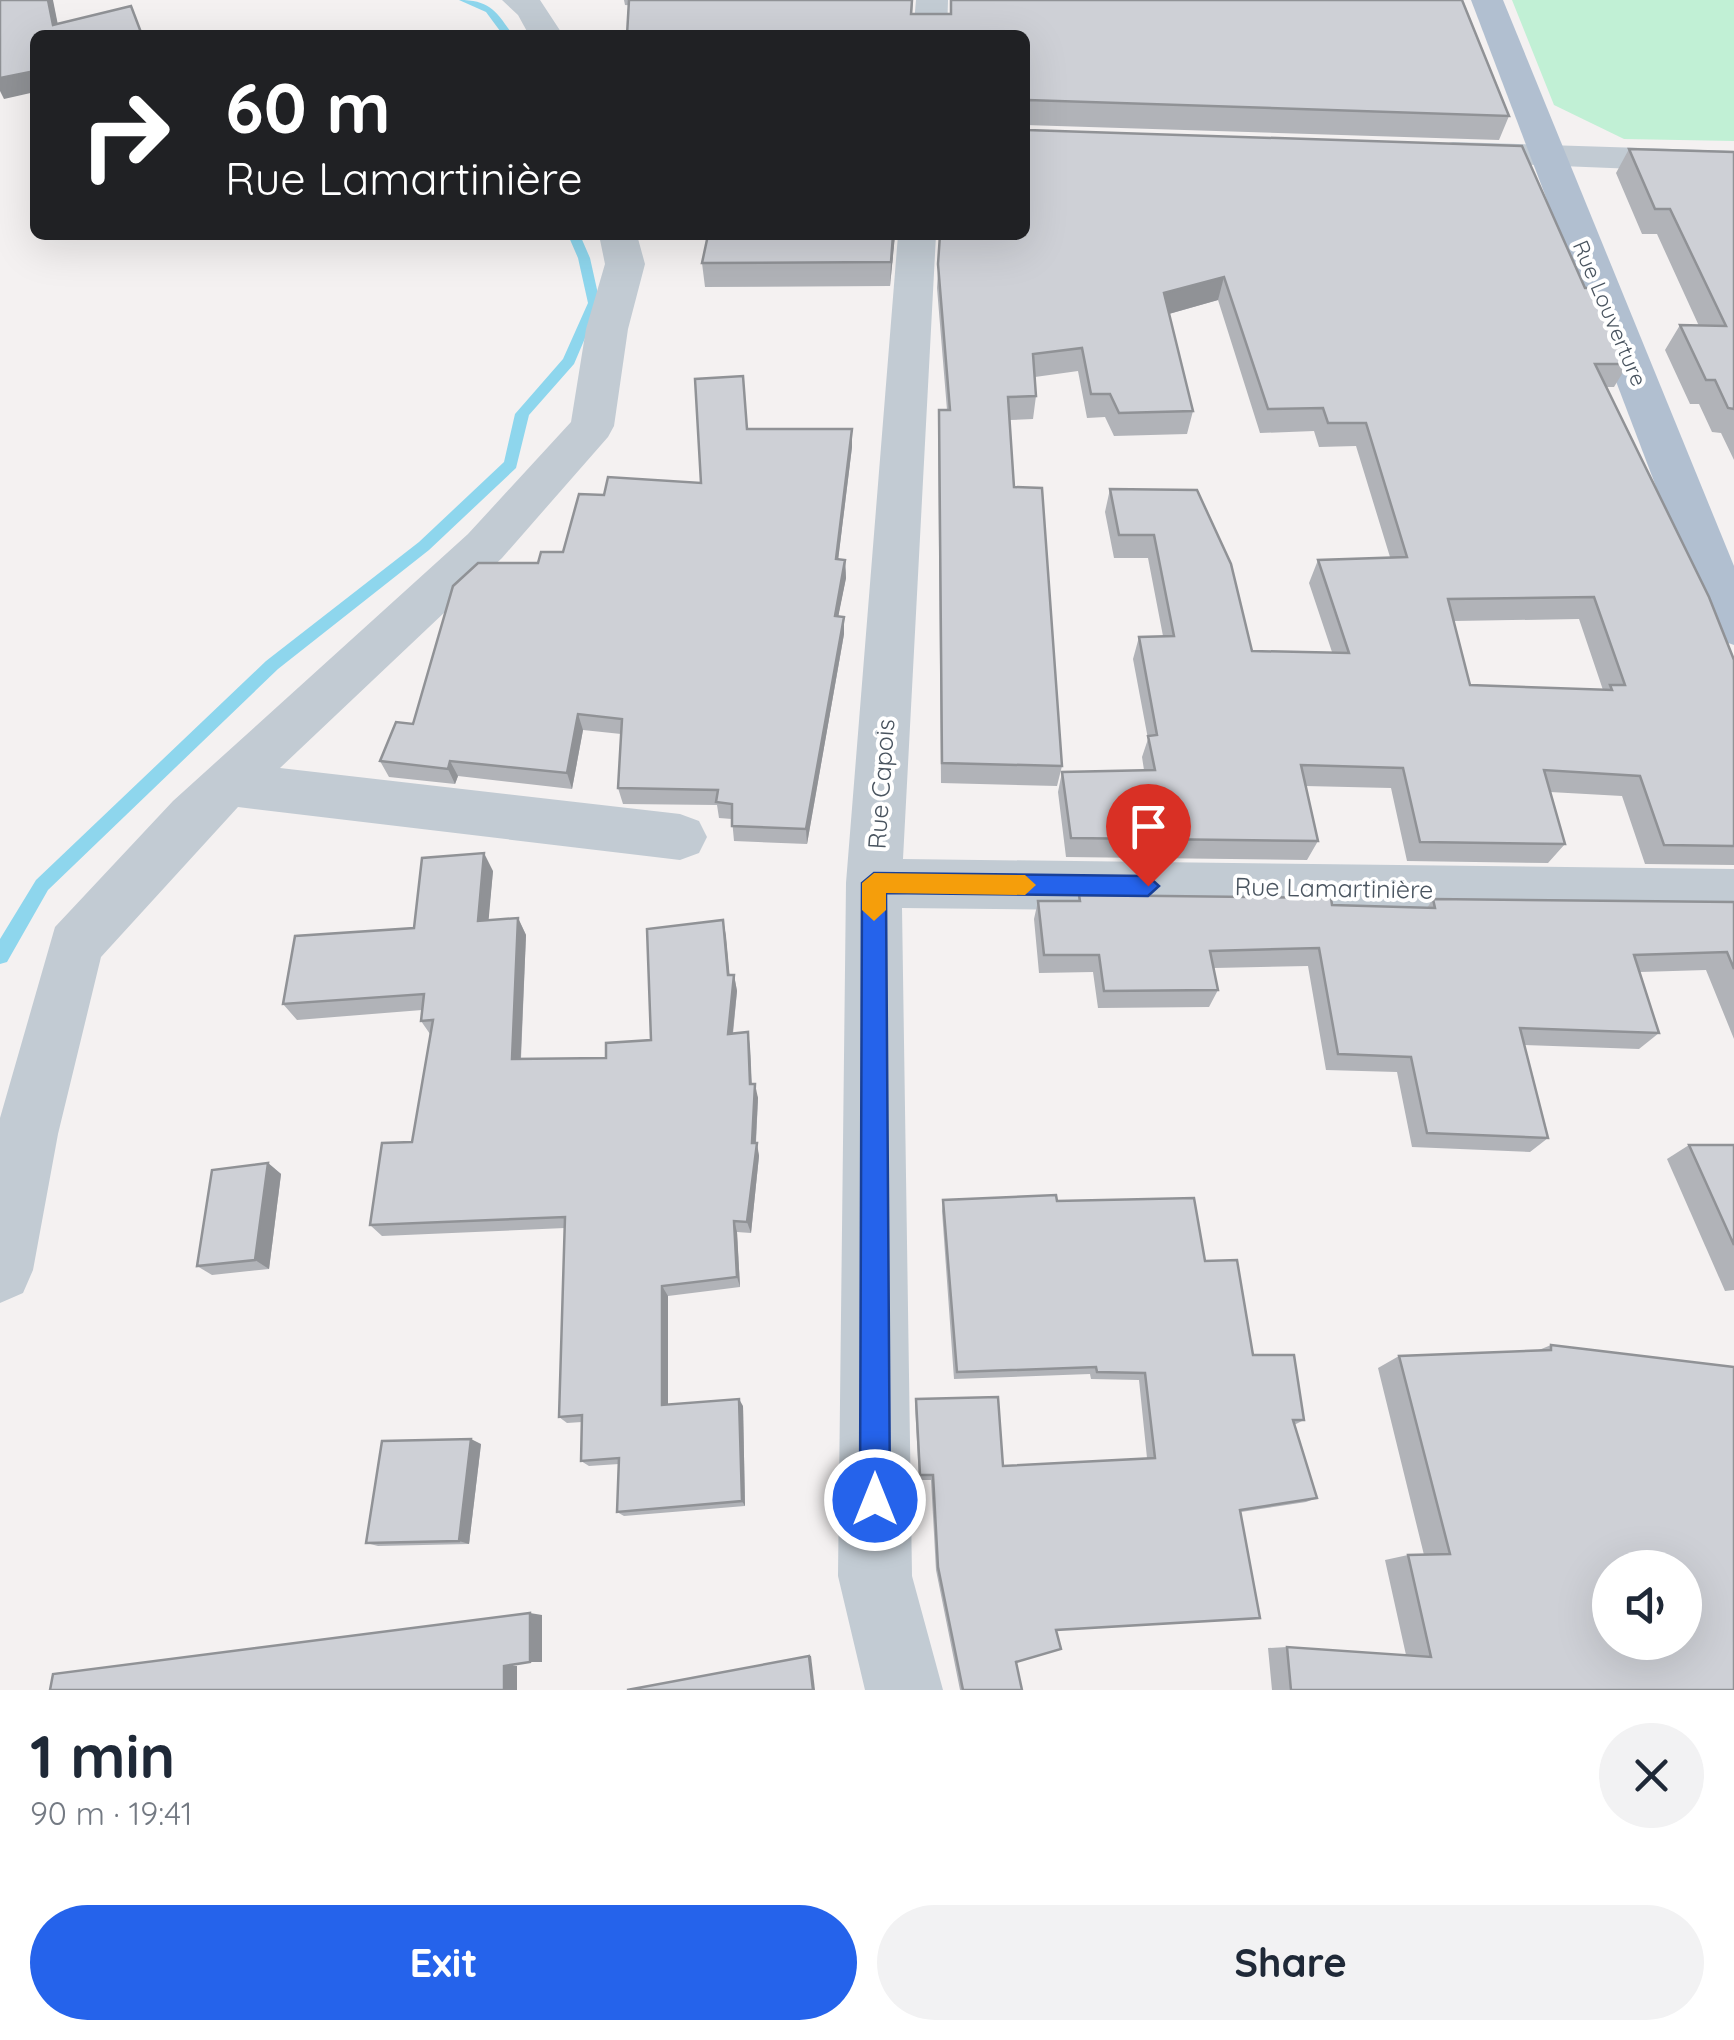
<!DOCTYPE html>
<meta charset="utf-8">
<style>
:root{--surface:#fff;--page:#f2f2f3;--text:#1f2937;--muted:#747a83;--accent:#2563eb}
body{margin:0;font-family:Quicksand,sans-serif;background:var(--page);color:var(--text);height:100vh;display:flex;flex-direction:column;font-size:38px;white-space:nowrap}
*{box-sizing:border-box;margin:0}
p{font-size:32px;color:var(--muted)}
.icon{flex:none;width:55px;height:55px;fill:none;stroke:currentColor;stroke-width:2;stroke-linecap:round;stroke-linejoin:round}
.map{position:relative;height:1690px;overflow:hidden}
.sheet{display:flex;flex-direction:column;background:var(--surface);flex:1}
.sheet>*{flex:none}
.top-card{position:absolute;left:30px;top:30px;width:1000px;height:210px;border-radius:15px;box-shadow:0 10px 40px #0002;background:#202124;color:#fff;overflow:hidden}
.buttons{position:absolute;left:1592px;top:1550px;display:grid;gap:20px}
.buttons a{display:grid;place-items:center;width:110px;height:110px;border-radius:50%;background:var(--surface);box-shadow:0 10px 40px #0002;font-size:50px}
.pin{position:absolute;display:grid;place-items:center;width:85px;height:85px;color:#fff;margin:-102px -42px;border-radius:50% 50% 50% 0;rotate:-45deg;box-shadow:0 0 10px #0007}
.pin .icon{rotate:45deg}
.me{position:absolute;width:110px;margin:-55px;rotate:0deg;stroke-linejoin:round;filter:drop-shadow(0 0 8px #0008)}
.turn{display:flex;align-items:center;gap:35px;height:210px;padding:0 30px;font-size:45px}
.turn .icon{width:130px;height:130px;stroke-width:2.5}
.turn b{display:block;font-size:70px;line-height:85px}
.round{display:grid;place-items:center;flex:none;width:105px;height:105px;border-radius:52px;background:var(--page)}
.summary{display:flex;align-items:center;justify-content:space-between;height:170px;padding:0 30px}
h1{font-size:60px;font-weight:700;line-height:75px}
.primary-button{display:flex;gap:20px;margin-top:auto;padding:20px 30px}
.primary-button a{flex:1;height:115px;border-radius:60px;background:var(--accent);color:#fff;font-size:40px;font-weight:700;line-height:115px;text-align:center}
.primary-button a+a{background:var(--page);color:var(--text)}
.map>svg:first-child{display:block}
.green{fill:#c1f0d5}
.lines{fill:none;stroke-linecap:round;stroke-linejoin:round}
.stream{fill:#8ed6ed;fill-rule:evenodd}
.minor{fill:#c2cbd3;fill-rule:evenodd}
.major{fill:#b1bfd0;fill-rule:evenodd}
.wall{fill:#b1b3b8;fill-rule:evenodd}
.shaded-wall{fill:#909296}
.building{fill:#ced0d6;stroke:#909296;stroke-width:2.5;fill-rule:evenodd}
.route{fill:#2563eb;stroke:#184099;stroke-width:2.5}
.slow{fill:#f59e0b}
.labels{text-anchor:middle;stroke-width:8;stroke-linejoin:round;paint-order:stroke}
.far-street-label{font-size:22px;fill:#49545f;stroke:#fff}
.street-label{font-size:25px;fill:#49545f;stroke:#fff}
</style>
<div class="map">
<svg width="1734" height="1690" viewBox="0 0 1734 1690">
<rect width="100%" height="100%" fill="#f4f1f1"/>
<path class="green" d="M1512,0H1734V141L1624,139L1554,105Z"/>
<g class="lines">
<g class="stream">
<path d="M459,0C490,0 496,11 513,35H503L486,12Z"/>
<path d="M568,235H580L590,258L600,303L574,364L529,415L516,468L429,550L278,669L48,890L7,962L0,964V939L36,880L266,661L419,542L504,462L515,414L563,359L588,303L578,258Z"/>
</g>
<g class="minor">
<path d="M502,0H540L563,35H529L518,15Z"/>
<path d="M916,0H948L947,35H913Z"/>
<path d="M1453,142L1734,151V173L1440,161L1435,153L1440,145Z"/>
<path d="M599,235H637L645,264L628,329L614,426L608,437L502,558L280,768L680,814L699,821L707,837L699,853L680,860L238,807L101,957L58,1134L33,1270L23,1293L0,1303V1118L55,927L173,801L468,534L571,422L586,329L605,264Z"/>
<path d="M898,235H936L903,859L1734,869V917L902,908L912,1576L943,1690H865L838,1576L846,883Z"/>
</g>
<path class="major" d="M1471,0H1503L1734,566V645L1717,639L1709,626Z"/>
</g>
<g class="wall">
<path d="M624,0H913L912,14L1509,116L1499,140L1025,125V35L625,5Z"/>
<path d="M1027,130L1585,288L1628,364L1614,387H1606L1734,660V865L1645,864L1622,796L1550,792L1565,844L1548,863L1407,861L1391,788L1305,786L1318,841L1307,860L1066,857L1058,792L1062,772L1144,770L1142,757L1148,739L1133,659L1139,637L1163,636L1148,558H1114L1105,512L1110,489L1197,490L1252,651L1332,652L1309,583L1318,560L1390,557L1356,446L1319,447L1314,431L1260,433L1218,300L1169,314L1193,411L1187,434L1114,436L1105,417L1087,418L1078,371L1035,377L1036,396L1033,419L1010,420L1014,487L1062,766L1057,786L941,783L938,433L939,410H947L937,288L940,235ZM1579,619L1603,690L1470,685L1454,621Z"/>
<path d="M1629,149L1734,152V460L1721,433L1712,432L1699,404H1690L1665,350L1680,325L1699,326L1657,234H1642L1616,173Z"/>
<path d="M895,235L890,286L705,287L702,263Z"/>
<path d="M748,429H852V447L838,560H845L846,578L838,616L844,634L807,844L734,841L732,819L719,818L717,805L623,804L618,788L621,734L583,730L572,789L458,776L455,784L389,777L380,761L413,724L538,563L563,552L604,495L701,483Z"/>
<path d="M493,871L488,920L518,918L526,935L521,1059L606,1058L651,1040L723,920L729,975H734L737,991L733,1034L750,1047L752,1084L758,1098L756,1143L759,1156L751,1233L737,1232L740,1287L668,1296V1405L743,1406L745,1506L624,1516L617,1512L619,1464L589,1466L581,1461L582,1422L567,1423L559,1417L565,1228L382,1236L370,1225L412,1142L430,1034L421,1021L422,1010L297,1020L283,1004L414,928Z"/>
<path d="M1079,895L1427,908L1433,899L1734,902V1039L1706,970L1640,972L1659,1033L1639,1049L1524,1045L1548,1138L1530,1152L1412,1147L1397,1072L1326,1070L1308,966L1214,968L1218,990L1209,1007L1098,1008L1093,972L1039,973L1034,919L1038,901H1078Z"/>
<path d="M1689,1145H1734V1290L1725,1291L1667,1159Z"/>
<path d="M268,1163L281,1174L269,1269L212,1275L197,1266Z"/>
<path d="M943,1200L1057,1201L1205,1261L1253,1355L1304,1420L1294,1425L1317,1498L1306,1502L1241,1512L1057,1631L1016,1662L1022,1690H960L936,1570L931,1480H919L915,1405L916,1399L1003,1466L1147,1458L1139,1380L1091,1379L1090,1374L954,1379L942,1211Z"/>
<path d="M1551,1345L1734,1690H1272L1268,1648L1287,1647L1406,1655L1385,1560L1408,1555H1424L1378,1368L1399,1356L1539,1350Z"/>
<path d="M481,1444L469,1544L378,1546L366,1543Z"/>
</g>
<g class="shaded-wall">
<path d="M48,0H53L60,35L53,25Z"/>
<path d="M35,71V92L4,99L0,91V78Z"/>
<path d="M893,235H895L890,286L891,262Z"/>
<path d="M1224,277L1218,300L1158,317L1164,293Z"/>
<path d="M852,429V447L836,577V559Z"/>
<path d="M845,560L846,578L835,633V616Z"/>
<path d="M844,617V634L807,844L806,829Z"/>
<path d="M578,714L583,730L572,789L567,773Z"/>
<path d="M450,761L458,776L455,784L448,769Z"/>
<path d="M484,853L493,871L487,938L478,921Z"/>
<path d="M518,918L526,935L520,1073L512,1059Z"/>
<path d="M723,920L726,936L731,990L728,975Z"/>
<path d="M734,975L737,991L731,1049L728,1034Z"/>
<path d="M748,1032L750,1047L752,1098L750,1084Z"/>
<path d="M755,1084L758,1098L755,1155L752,1143Z"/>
<path d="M757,1143L759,1156L751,1233L747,1222Z"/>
<path d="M268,1163L281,1174L269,1269L255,1260Z"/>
<path d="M734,1221L737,1232L740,1287L737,1277Z"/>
<path d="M662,1286L668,1296V1412L662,1405Z"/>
<path d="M739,1399L743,1406L745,1506L742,1501Z"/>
<path d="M471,1439L481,1444L469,1544L459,1541Z"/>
<path d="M530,1613L542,1615V1662H530Z"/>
<path d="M809,1656H811L815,1690H813Z"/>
<rect x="504" y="1666" width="13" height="24"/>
</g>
<g class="building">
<path d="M0,0H48L53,25L131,6L142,35H35V71L0,78Z"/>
<path d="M629,0H912L911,14H951V0H1462L1509,116L1028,100L1025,118V35H627Z"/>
<path d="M1025,127L1027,130L1522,146L1585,288H1593L1628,364H1595L1709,597L1734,660V846L1664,845L1640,776L1544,770L1565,844L1420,842L1403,768L1301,765L1318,841L1071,838L1062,772L1155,770L1148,736L1157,735L1139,637L1174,636L1154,535H1119L1110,489L1197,490L1231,564L1252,651L1349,653L1318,560L1407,557L1366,423H1328L1323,408L1268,409L1224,277L1164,293L1193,411L1119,413L1110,394H1091L1082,348L1033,354L1036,396L1008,397L1014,487L1042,488L1062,766L942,763L939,410H950L938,264L940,235H1025ZM1594,597L1625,685H1610L1612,690L1470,685L1448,599Z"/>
<path d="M1629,149L1734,152V409L1728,408L1715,380H1706L1680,325L1726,326L1670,209H1655Z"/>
<path d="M708,235H893L891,262L702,263Z"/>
<path d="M743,376L747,429H852L836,559L845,560L835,616L844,617L806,829L732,826V804L716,802L718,790L618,788L622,719L578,714L567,773L450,761L448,769L380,761L396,722L413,724L453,586L478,563H538L541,552H563L579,494L604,495L608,477L701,483L695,379Z"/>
<path d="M484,853L478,921L518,918L512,1059L606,1058V1043L651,1040L647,929L723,920L728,975H734L728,1034L748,1032L750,1084H755L752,1143H757L747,1222L734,1221L737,1277L662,1286V1405L739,1399L742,1501L617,1512L619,1458L581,1461L582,1415L559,1417L565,1217L370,1225L382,1143L412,1142L433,1020L421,1021L424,994L283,1004L295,936L414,928L422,858Z"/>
<path d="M1079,895L1331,898L1332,905L1435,908L1433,899L1734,902V969L1727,952L1634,955L1659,1033L1520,1028L1548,1138L1427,1133L1411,1057L1338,1054L1319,948L1210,951L1218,990L1104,991L1099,955H1044L1038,901H1080Z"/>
<path d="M1689,1145H1734V1245Z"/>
<path d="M268,1163L255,1260L197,1266L212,1170Z"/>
<path d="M1056,1195L1057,1201L1194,1198L1205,1261L1237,1260L1253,1355H1294L1304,1420H1293L1317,1498L1240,1510L1260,1618L1056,1630L1061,1649L1016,1662L1022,1690H963L938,1567L933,1475H920L916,1399L998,1397L1003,1466L1155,1458L1145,1373L1097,1372L1096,1367L957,1372L943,1200Z"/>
<path d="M1551,1345L1734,1367V1690H1291L1287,1647L1431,1657L1408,1555L1450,1554L1399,1356L1551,1350ZM1610,1568H1685V1642H1610Z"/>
<path d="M471,1439L459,1541L366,1543L382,1441Z"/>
<path d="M530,1613V1662L504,1666V1690H50L53,1674Z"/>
<path d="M809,1656L813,1690H627Z"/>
</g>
<path class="route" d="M874,873L1148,876L1159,886L1148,896L886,893L890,1500L886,1510L875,1514L865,1510L860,1500L862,883Z"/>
<path class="slow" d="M874,873L1025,875L1036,885L1025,895L886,893V910L874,921L862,910V883Z"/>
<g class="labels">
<g class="far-street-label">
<text transform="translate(1610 313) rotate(67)" y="8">Rue Louverture</text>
</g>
<g class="street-label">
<text transform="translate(881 784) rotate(-86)" y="9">Rue Capois</text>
<text transform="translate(1334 888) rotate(1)" y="9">Rue Lamartinière</text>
</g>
</g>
</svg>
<div class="buttons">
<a><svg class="icon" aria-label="sound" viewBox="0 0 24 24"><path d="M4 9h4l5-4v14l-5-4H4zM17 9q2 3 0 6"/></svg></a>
</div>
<div class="pin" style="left:1148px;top:886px;background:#d93025"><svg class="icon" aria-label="arrive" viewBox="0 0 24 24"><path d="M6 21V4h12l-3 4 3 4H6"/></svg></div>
<svg class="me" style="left:875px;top:1500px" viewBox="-20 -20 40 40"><circle r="17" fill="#2563eb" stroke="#fff" stroke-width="3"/><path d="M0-11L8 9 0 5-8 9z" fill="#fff"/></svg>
<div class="top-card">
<div class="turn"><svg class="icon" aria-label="right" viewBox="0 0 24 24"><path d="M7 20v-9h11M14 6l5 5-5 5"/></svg><div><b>60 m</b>Rue Lamartinière</div></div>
</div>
</div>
<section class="sheet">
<div class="summary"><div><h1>1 min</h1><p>90 m · 19:41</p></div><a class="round"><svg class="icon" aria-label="close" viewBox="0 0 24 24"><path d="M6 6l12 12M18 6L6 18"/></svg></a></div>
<div class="primary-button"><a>Exit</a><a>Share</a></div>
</section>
